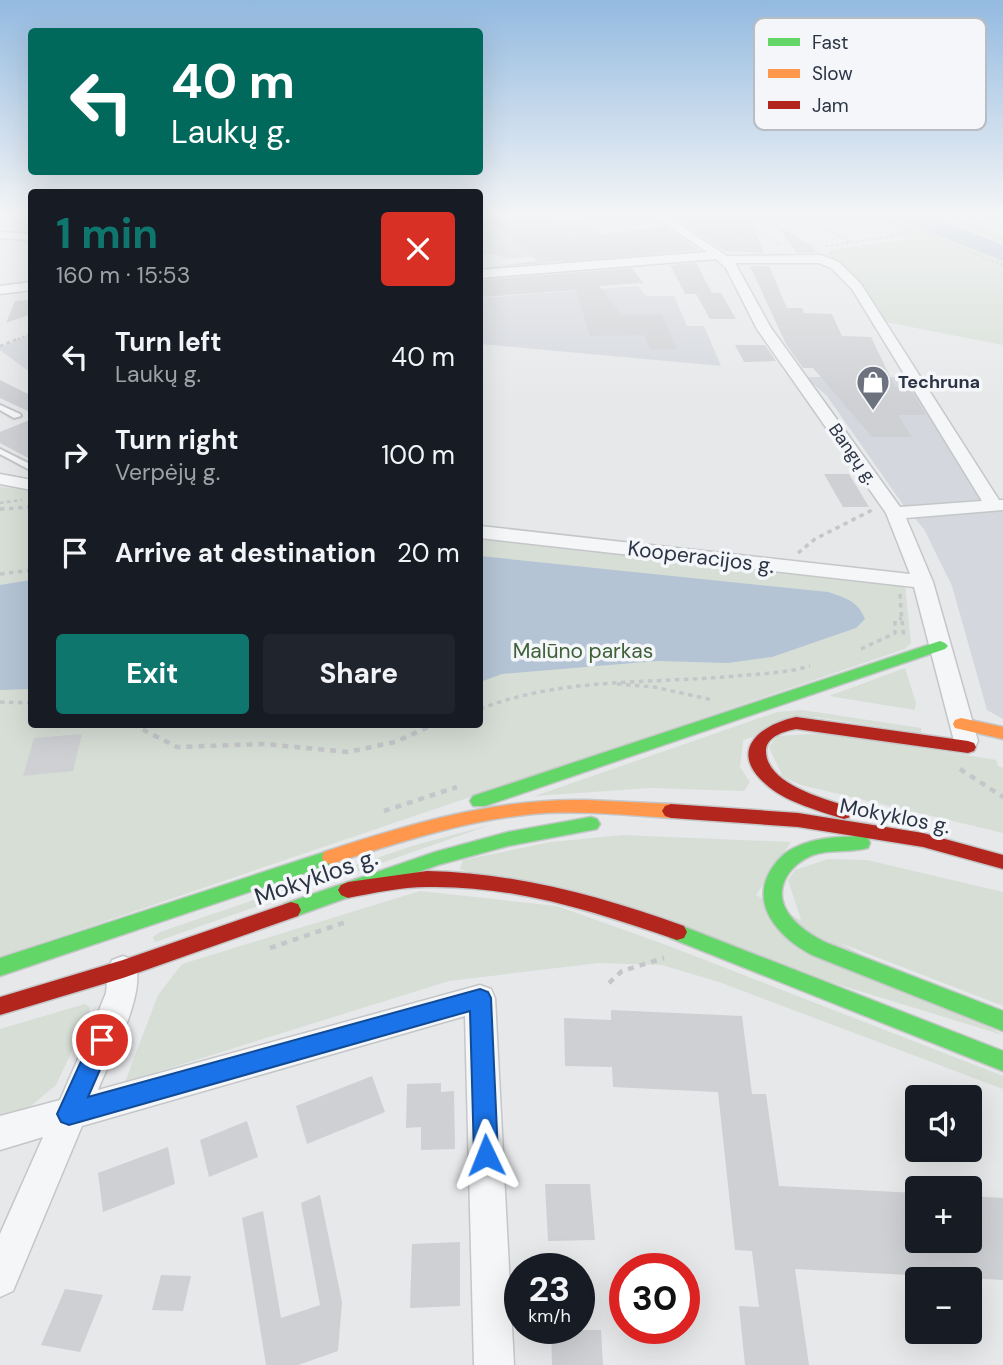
<!DOCTYPE html>
<meta charset="utf-8">
<style>
:root{--surface:#171b24;--page:#20242c;--text:#f1f3f6;--muted:#9ea1a6;--accent:#0f766e}
body{margin:0;font-family:"DM Sans",sans-serif;background:var(--page);color:var(--text);height:100vh;display:flex;flex-direction:column;font-size:26px;white-space:nowrap}
*{box-sizing:border-box;margin:0}
p{font-size:23px;color:var(--muted)}
.icon{flex:none;width:38px;height:38px;fill:none;stroke:currentColor;stroke-width:2;stroke-linecap:round;stroke-linejoin:round}
.map{position:relative;flex:1;overflow:hidden}
.drawer{position:absolute;left:28px;top:189px;width:455px;height:539px;display:flex;flex-direction:column;background:var(--surface);border-radius:7px;box-shadow:0 7px 28px #0002}
.drawer>*{flex:none}
.top-card{position:absolute;left:28px;top:28px;width:455px;height:147px;border-radius:7px;box-shadow:0 7px 28px #0002;background:#00695c;color:#fff;overflow:hidden}
.controls{position:absolute;left:905px;top:1085px;display:grid;gap:14px}
.controls a{display:grid;place-items:center;width:77px;height:77px;border-radius:7px;background:var(--surface);box-shadow:0 7px 28px #0002;font-size:35px}
.speed{position:absolute;left:504px;top:1253px;display:flex;gap:14px;font-size:35px;font-weight:700;text-align:center}
.speed>*{display:grid;place-content:center;width:91px;height:91px;border-radius:50%;background:var(--surface);box-shadow:0 7px 28px #0002;line-height:1}
.speed small{font-size:18px;font-weight:400}
.speed .limit{border:10px solid #d22;background:#fff;color:#111}
.pin{position:absolute;display:grid;place-items:center;width:60px;height:60px;color:#fff;margin:-30px;border:4px solid #fff;border-radius:50%;box-shadow:0 2px 7px #0007}
.me{position:absolute;width:77px;margin:-38px;rotate:358deg;stroke-linejoin:round;filter:drop-shadow(0 0 5px #0008)}
.turn{display:flex;align-items:center;gap:24px;height:147px;padding:0 28px;font-size:32px}
.turn .icon{width:91px;height:91px;stroke-width:2.5}
.turn b{display:block;font-size:49px;line-height:60px}
.round{display:grid;place-items:center;flex:none;width:74px;height:74px;border-radius:7px;background:var(--page)}
.head{display:flex;align-items:center;justify-content:space-between;height:119px;padding:0 28px}
h1{font-size:42px;font-weight:700;line-height:52px;color:var(--accent)}
.primary-button{display:flex;gap:14px;margin-top:auto;padding:14px 28px}
.primary-button a{flex:1;height:80px;border-radius:7px;background:var(--accent);color:#fff;font-size:28px;font-weight:700;line-height:80px;text-align:center}
.primary-button a+a{background:var(--page);color:var(--text)}
ul{padding:0;list-style:none}
li{display:flex;align-items:center;gap:21px;height:98px;padding:0 28px}
li div{flex:1}
li b{display:block;font-size:26px}
li em{font-style:normal}
.map>svg:first-child{display:block}
.built{fill:#d4d7dd}
.green{fill:#d6ded6}
.water{fill:#b4c4d5}
.building{fill:#ced0d3}
.lines{fill:none;stroke-linecap:round;stroke-linejoin:round}
.lane-casing{stroke:#c4c6c8;stroke-width:4}
.street-casing{stroke:#c4c6c8;stroke-width:3}
.fast-casing{stroke:#c4c6c8;stroke-width:3}
.slow-casing{stroke:#c4c6c8;stroke-width:3}
.jam-casing{stroke:#c4c6c8;stroke-width:3}
.path-far3{stroke:#c5c6ca;stroke-width:2;stroke-dasharray:2.5 2.5;stroke-linecap:butt}
.path-far2{stroke:#c5c6ca;stroke-width:2.5;stroke-dasharray:3.5 3.5;stroke-linecap:butt}
.path-far1{stroke:#c5c6ca;stroke-width:3.5;stroke-dasharray:4.5 4.5;stroke-linecap:butt}
.path{stroke:#c5c6ca;stroke-width:4.5;stroke-dasharray:6 6;stroke-linecap:butt}
.lane{fill:#f5f6f7;fill-rule:evenodd}
.street{fill:#f5f6f7;fill-rule:evenodd}
.fast{fill:#63d668;fill-rule:evenodd}
.slow{fill:#ff974d;fill-rule:evenodd}
.jam{fill:#b3261e;fill-rule:evenodd}
.route{fill:#1a73e8;stroke:#114b97;stroke-width:2}
.labels{text-anchor:middle;stroke-width:7;stroke-linejoin:round;paint-order:stroke}
.far-poi-label{font-size:18px;font-weight:bold;fill:#2b3445;stroke:#f4f6f9;text-anchor:start}
.far-street-label{font-size:18px;fill:#2b3445;stroke:#f4f6f9}
.street-label{font-size:21px;fill:#2b3445;stroke:#f4f6f9}
.park-label{font-size:21px;fill:#3f6138;stroke:#f4f6f9}
.near-street-label{font-size:24px;fill:#2b3445;stroke:#f4f6f9}
.key{fill:#f4f6f9;stroke:#b8bcc3;stroke-width:2}
.key-label{font-size:19px;fill:#2b3445}
</style>
<div class="map">
<svg width="1003" height="1365" viewBox="0 0 1003 1365">
<rect width="100%" height="100%" fill="#e6e8ea"/>
<g class="built">
<path d="M480,213H574L601,235L620,232L660,258L570,266L559,255L507,259L494,254L480,255Z"/>
<path d="M638,286L646,296H674L687,326H704L721,366L480,344V298Z"/>
<path d="M31,334V373L0,350V347Z"/>
<path d="M805,377H920L998,502H1003V719L987,710L952,586L924,529L904,506L827,396Z"/>
</g>
<g class="green">
<path d="M853,213H882L1003,261V345L885,322L863,286L827,253L836,249L907,239L890,228Z"/>
<path d="M929,213H948L1003,235V243Z"/>
<path d="M0,487L31,490L32,724H480V537L905,586L911,643L905,649L0,957Z"/>
<path d="M905,668L916,703L915,710L829,696Z"/>
<path d="M802,710L921,728V733L815,717L743,740L740,767L750,782L744,791L650,788L535,796L777,712Z"/>
<path d="M830,733L996,760L998,766L1003,768V833L801,785L783,777L769,747L777,736Z"/>
<path d="M490,825L155,942L153,937L160,932L412,846Z"/>
<path d="M623,835L791,842L756,895L1003,1035L460,869L463,860L551,842Z"/>
<path d="M828,859L867,860L1003,892V1006L804,929L788,880L795,870Z"/>
<path d="M420,891L557,906L669,946L1003,1076V1089L719,982L662,965L598,963L449,981L125,1082L158,995L182,964Z"/>
<path d="M85,1004L89,1007L90,1013L56,1085L26,1110L0,1117V1029Z"/>
</g>
<g class="water">
<path d="M882,213H924L1003,245V261Z"/>
<path d="M480,556L828,592C846,598 858,601 865,619L856,628L772,657L728,663L657,661L502,674L480,682Z"/>
<path d="M31,580V689L0,690V585Z"/>
</g>
<g class="building">
<path d="M484,213H522L524,217L552,216L564,239L665,227L699,250L480,268L538,261Z"/>
<path d="M674,213H748L764,253L725,251L684,225L692,224Z"/>
<path d="M777,226L810,244L817,252L797,253Z"/>
<path d="M696,263L712,293H721L736,319H710L696,294H685L670,265Z"/>
<path d="M750,266H769L787,308H802L804,313L832,314L842,336L871,337L895,387H909L926,415H898L912,437H872L813,368H803L786,344Z"/>
<path d="M632,268L643,283L599,286L622,315L662,314L677,349L650,350L644,335L590,336L576,290L483,297L480,290V280Z"/>
<path d="M32,300V314L6,323L15,301Z"/>
<path d="M735,345H765L776,361L744,362Z"/>
<path d="M0,380L32,396V413L0,398Z"/>
<path d="M32,419V460L0,443V432Z"/>
<path d="M824,474H849L869,507H843Z"/>
<path d="M82,734L73,771L23,776L34,738Z"/>
<path d="M611,1010L742,1016L752,1094H766L779,1186L917,1193V1241H970V1196L1003,1198V1280L795,1269L809,1365H745L739,1306L759,1307L752,1251L735,1250L718,1092L613,1087L612,1067L565,1066L564,1018L611,1020Z"/>
<path d="M372,1076L385,1112L307,1144L296,1106Z"/>
<path d="M441,1083V1092L454,1091L455,1149L421,1150V1127L406,1128L407,1084Z"/>
<path d="M247,1121L258,1157L209,1177L200,1140Z"/>
<path d="M168,1147L175,1184L103,1212L98,1173Z"/>
<path d="M545,1184H590L595,1240L548,1241Z"/>
<path d="M320,1195L342,1302L338,1351L298,1365H266L242,1218L263,1211L281,1318L320,1305L301,1203Z"/>
<path d="M460,1242V1306L410,1308L412,1244Z"/>
<path d="M161,1275L191,1276L183,1311L152,1310Z"/>
<path d="M65,1289L103,1295L80,1352L41,1345Z"/>
<path d="M551,1330H601L603,1365H552Z"/>
</g>
<g class="lines">
<defs>
<g id="lane">
<path d="M0,405L20,414L21,416L14,418L0,410Z"/>
<path d="M0,449L32,465V471L0,454Z"/>
</g>
<g id="street">
<path d="M649,213H661L727,256L821,255L839,262L861,284L999,500H1003V510L906,518L933,582L978,741L975,747L966,749L957,747L954,741L914,587L480,538V526L910,574L886,513L757,329L726,268L716,259L480,278V270L707,252ZM735,263H819L831,268L852,289L982,501L900,507L771,328Z"/>
<path d="M0,232L32,234V240L0,238Z"/>
<path d="M32,282V290L0,294V286Z"/>
<path d="M0,474L32,480V490L0,484Z"/>
<path d="M123,956L134,960C149,991 110,1059 98,1090L480,985L491,989L495,998L514,1365H474L465,1016L82,1126L13,1291L0,1297V1234L43,1137L0,1150V1116L60,1100L97,1015L106,993L108,969L112,960Z"/>
</g>
<g id="fast">
<path d="M940,641L945,643L948,646L945,649L485,806H473L470,801L473,796Z"/>
<path d="M591,817L597,819L600,824L597,829L508,846L438,865L291,918L284,916L281,910L284,904L435,852L508,832Z"/>
<path d="M861,836L868,838L870,843L868,848C850,853 831,849 813,855C803,859 793,866 787,876C769,907 802,931 827,943L1003,1011V1031L812,955C780,938 748,905 772,868C778,859 786,851 796,847C816,837 839,837 861,836Z"/>
<path d="M331,850L338,852L340,857L338,862L0,976V958Z"/>
<path d="M677,924L1003,1051V1071L670,938L667,932L670,926Z"/>
</g>
<g id="slow">
<path d="M961,718L1003,727V739L955,728L953,724L955,720Z"/>
<path d="M586,800L671,804L677,806L680,811L677,816L671,818C625,815 579,810 533,814C463,821 397,843 331,864L324,862L322,857L324,852C409,824 496,798 586,800Z"/>
</g>
<g id="jam">
<path d="M796,717L968,741L974,743L976,747L974,751L968,753L796,729C785,731 768,736 766,749C764,784 825,799 850,807L853,812L850,817L844,819C819,811 789,803 769,787C727,753 756,726 796,717Z"/>
<path d="M671,804L798,813L923,833L1003,855V869L923,847L798,827L671,818L665,816L662,811L665,806Z"/>
<path d="M427,871C517,873 600,896 684,926L687,932L684,938L677,940C595,912 515,885 427,887C401,887 374,893 348,898L341,895L338,890L341,885L348,882Z"/>
<path d="M291,902L298,904L301,910L298,916L123,978L0,1015V997L123,960Z"/>
</g>
</defs>
<use href="#lane" class="lane-casing"/>
<use href="#street" class="street-casing"/>
<use href="#fast" class="fast-casing"/>
<use href="#slow" class="slow-casing"/>
<use href="#jam" class="jam-casing"/>
<g class="path-far3">
<path d="M793,213L851,242"/>
<path d="M870,213L1003,265"/>
<path d="M957,213L1003,230"/>
<path d="M717,220L734,218L781,245"/>
<path d="M717,237L746,233"/>
<path d="M826,246L917,233"/>
<path d="M13,341L32,333"/>
</g>
<g class="path-far2">
<path d="M0,346L17,339"/>
<path d="M0,503L22,500"/>
</g>
<g class="path-far1">
<path d="M0,509L32,507"/>
<path d="M798,553L815,539L872,510"/>
<path d="M0,574L32,570"/>
<path d="M900,594L901,612"/>
<path d="M901,612L904,638"/>
<path d="M861,649L895,633V621L902,618"/>
<path d="M617,684L654,687L713,700"/>
<path d="M0,702L32,703"/>
<path d="M480,709C562,677 649,684 735,676C760,674 786,673 810,666"/>
</g>
<g class="path">
<path d="M132,724L177,747L265,744L348,752L395,742L435,724"/>
<path d="M960,769L1003,797"/>
<path d="M384,811L457,787"/>
<path d="M270,948L349,921"/>
<path d="M609,983L622,971L664,958"/>
</g>
<use href="#lane" class="lane"/>
<use href="#street" class="street"/>
<use href="#fast" class="fast"/>
<use href="#slow" class="slow"/>
<use href="#jam" class="jam"/>
</g>
<linearGradient id="sky" x2="0" y2="1"><stop stop-color="#93bae0"/><stop offset="0.53" stop-color="#f4f5f6"/><stop offset="1" stop-color="#f4f5f6" stop-opacity="0"/></linearGradient>
<rect width="1003" height="404" fill="url(#sky)"/>
<path class="route" d="M480,989L488,992L491,998L498,1155L494,1164L486,1167L477,1164L474,1155L470,1011L69,1125L61,1122L57,1114L94,1033L102,1030L110,1033L113,1040L88,1097Z"/>
<defs>
<symbol id="shop-pin" viewBox="-11 -11 22 30"><path d="M0 17L-7.5 6A9.5 9.5 0 1 1 7.5 6Z" fill="#6c737f" stroke="#f4f6f9"/><path d="M-5-2.5h2.3a2.7 3.5 0 0 1 5.4 0H5L5.5 6h-11ZM-1.5-2.5h3a1.5 2.3 0 0 0-3 0Z" fill="#fff"/></symbol>
</defs>
<g fill-rule="evenodd">
<use href="#shop-pin" x="854" y="363" width="38" height="52"/>
</g>
<g class="labels">
<g class="far-poi-label">
<text x="898" y="388">Techruna</text>
</g>
<g class="far-street-label">
<text transform="translate(853 454) rotate(55)" y="6">Bangų g.</text>
</g>
<g class="street-label">
<text transform="translate(701 557) rotate(7)" y="7">Kooperacijos g.</text>
<text transform="translate(895 816) rotate(11)" y="7">Mokyklos g.</text>
</g>
<g class="park-label">
<text x="583" y="658">Malūno parkas</text>
</g>
<g class="near-street-label">
<text transform="translate(316 877) rotate(-19)" y="8">Mokyklos g.</text>
</g>
</g>
<rect x="754" y="18" width="232" height="112" rx="10" class="key"/>
<rect x="768" y="38" width="32" height="8" fill="#63d668"/>
<rect x="768" y="69" width="32" height="9" fill="#ff974d"/>
<rect x="768" y="101" width="32" height="8" fill="#b3261e"/>
<g class="key-label">
<text x="812" y="49">Fast</text>
<text x="812" y="80">Slow</text>
<text x="812" y="112">Jam</text>
</g>
</svg>
<div class="controls">
<a><svg class="icon" aria-label="sound" viewBox="0 0 24 24"><path d="M4 9h4l5-4v14l-5-4H4zM17 9q2 3 0 6"/></svg></a>
<a>+</a>
<a>−</a>
</div>
<div class="speed"><div>23<small>km/h</small></div><div class="limit">30</div></div>
<div class="pin" style="left:102px;top:1040px;background:#d93025"><svg class="icon" aria-label="arrive" viewBox="0 0 24 24"><path d="M6 21V4h12l-3 4 3 4H6"/></svg></div>
<svg class="me" style="left:486px;top:1155px" viewBox="-20 -20 40 40"><path d="M0-17L14 15 0 8-14 15z" fill="#1a73e8" stroke="#fff" stroke-width="4"/></svg>
<div class="top-card">
<div class="turn"><svg class="icon" aria-label="left" viewBox="0 0 24 24"><path d="M17 20v-9H6M10 6l-5 5 5 5"/></svg><div><b>40 m</b>Laukų g.</div></div>
</div>
<section class="drawer">
<div class="head"><div><h1>1 min</h1><p>160 m · 15:53</p></div><a class="round" style="background:#d93025;color:#fff"><svg class="icon" aria-label="close" viewBox="0 0 24 24"><path d="M6 6l12 12M18 6L6 18"/></svg></a></div>
<ul>
<li><svg class="icon" aria-label="left" viewBox="0 0 24 24"><path d="M17 20v-9H6M10 6l-5 5 5 5"/></svg><div><b>Turn left</b><p>Laukų g.</p></div><em>40 m</em></li>
<li><svg class="icon" aria-label="right" viewBox="0 0 24 24"><path d="M7 20v-9h11M14 6l5 5-5 5"/></svg><div><b>Turn right</b><p>Verpėjų g.</p></div><em>100 m</em></li>
<li><svg class="icon" aria-label="arrive" viewBox="0 0 24 24"><path d="M6 21V4h12l-3 4 3 4H6"/></svg><div><b>Arrive at destination</b></div><em>20 m</em></li>
</ul>
<div class="primary-button"><a>Exit</a><a>Share</a></div>
</section>
</div>
